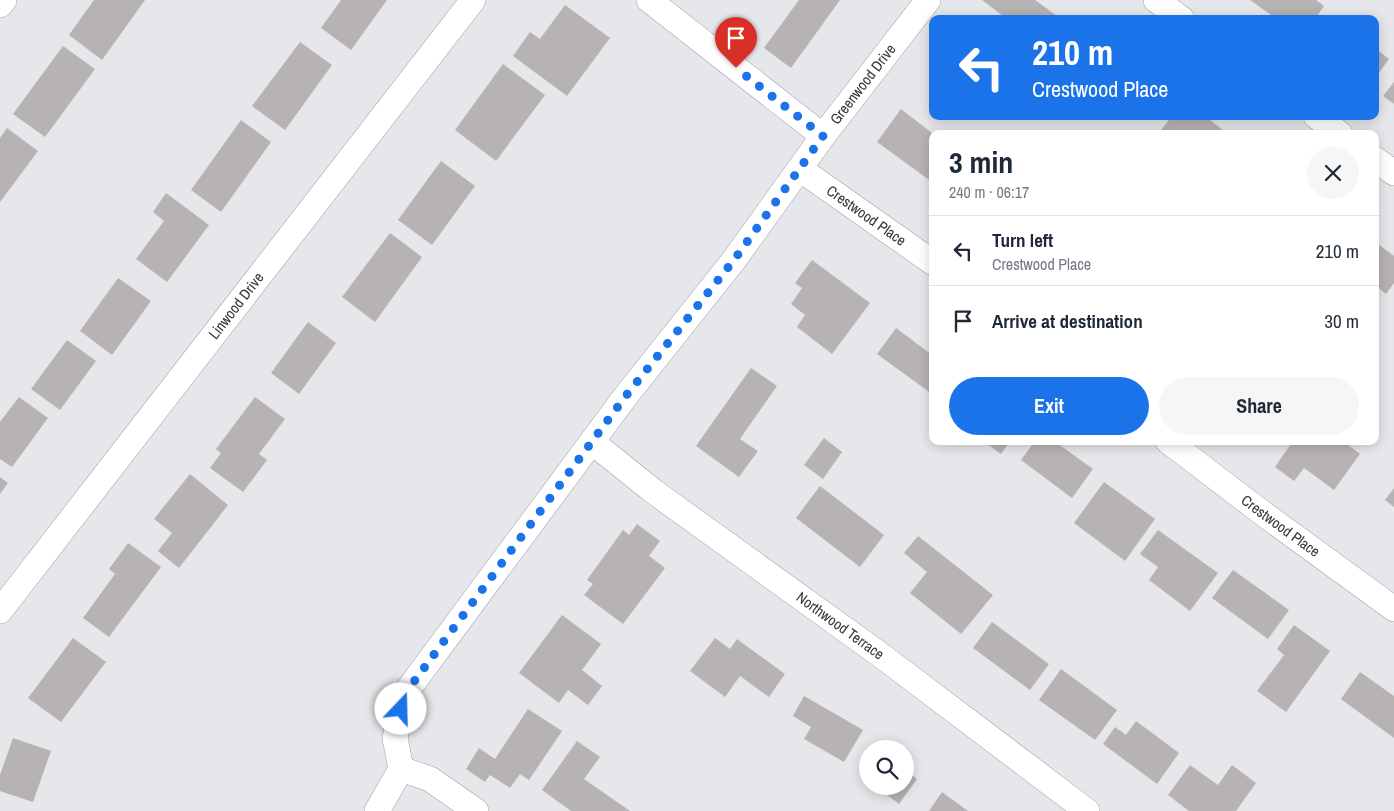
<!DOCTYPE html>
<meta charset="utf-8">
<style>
:root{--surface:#fff;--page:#f6f6f7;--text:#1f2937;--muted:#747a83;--line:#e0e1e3;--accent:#1a73e8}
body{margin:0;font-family:"Archivo Narrow",sans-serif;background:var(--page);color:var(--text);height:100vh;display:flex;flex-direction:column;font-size:19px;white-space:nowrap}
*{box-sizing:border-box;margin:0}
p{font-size:16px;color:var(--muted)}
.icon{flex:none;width:28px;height:28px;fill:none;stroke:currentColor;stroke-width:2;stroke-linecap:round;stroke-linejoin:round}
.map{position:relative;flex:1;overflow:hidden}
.side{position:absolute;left:929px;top:130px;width:450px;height:315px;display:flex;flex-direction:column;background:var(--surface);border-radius:10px;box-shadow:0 2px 12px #0003}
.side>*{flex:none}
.banner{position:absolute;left:929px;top:15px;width:450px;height:105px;border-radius:10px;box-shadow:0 2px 12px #0003;background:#1a73e8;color:#fff;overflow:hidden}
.controls{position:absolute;left:859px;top:740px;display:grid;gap:10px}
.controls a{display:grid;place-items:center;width:55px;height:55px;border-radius:50%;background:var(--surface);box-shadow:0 2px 12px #0003;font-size:25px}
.pin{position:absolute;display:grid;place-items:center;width:42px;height:42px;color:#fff;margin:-51px -21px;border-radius:50% 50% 50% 0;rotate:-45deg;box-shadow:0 0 5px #0007}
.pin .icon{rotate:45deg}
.me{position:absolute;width:55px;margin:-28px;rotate:21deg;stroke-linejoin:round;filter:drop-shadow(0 0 4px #0008)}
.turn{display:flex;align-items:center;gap:18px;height:105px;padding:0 20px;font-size:22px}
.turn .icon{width:65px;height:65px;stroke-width:2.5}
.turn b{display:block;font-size:35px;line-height:42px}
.round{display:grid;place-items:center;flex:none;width:52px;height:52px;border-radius:26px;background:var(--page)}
.head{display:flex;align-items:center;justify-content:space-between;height:85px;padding:0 20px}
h1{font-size:30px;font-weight:800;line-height:38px}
.action{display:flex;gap:10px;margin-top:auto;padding:10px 20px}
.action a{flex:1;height:58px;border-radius:30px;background:var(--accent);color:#fff;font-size:20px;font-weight:800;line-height:58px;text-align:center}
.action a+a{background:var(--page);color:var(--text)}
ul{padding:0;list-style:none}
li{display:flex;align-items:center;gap:15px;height:70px;padding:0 20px;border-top:1px solid var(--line)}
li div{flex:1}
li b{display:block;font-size:19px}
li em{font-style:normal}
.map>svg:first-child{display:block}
.building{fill:#b7b3b2}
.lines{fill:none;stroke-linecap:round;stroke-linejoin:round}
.street-casing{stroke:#9fa1a3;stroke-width:26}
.street{stroke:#fff;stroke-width:25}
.route{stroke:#1a73e8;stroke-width:9;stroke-dasharray:0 16.2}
.labels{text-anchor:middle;stroke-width:5;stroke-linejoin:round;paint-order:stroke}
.street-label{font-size:15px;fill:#373738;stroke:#fff}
</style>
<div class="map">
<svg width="1394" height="811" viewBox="0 0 1394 811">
<rect width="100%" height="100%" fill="#e5e7ea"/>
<g class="building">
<path d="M94,0H145L102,60L69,35Z"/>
<path d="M341,0H387L351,50L321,28Z"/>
<path d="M799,0H840L791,68L764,48Z"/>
<path d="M982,0H1035L1061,19H1007Z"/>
<path d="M1250,0H1316L1324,6L1315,19H1277Z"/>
<path d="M565,5L610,38L567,96L513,56L530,32L540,39Z"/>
<path d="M300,42L332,65L285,130L252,106Z"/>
<path d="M63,46L95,69L45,137L13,114Z"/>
<path d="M1375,48L1389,59L1375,78Z"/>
<path d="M503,64L545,95L496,161L455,130Z"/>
<path d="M1394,82V104L1383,96Z"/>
<path d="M901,109L932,133V182L877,142Z"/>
<path d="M1172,116H1205L1224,131L1222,134H1158Z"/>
<path d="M241,120L271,142L221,212L191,190Z"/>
<path d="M7,128L38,151L0,202V138Z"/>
<path d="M441,161L475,186L432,245L398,220Z"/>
<path d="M166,193L209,225L167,282L136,259L164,221L153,212Z"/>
<path d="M390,233L422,257L375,322L342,297Z"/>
<path d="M1375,242L1394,256V283L1386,294L1375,285Z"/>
<path d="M812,260L870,303L832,354L797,327L805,315L791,304L802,288L795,283Z"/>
<path d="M118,278L151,301L112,355L80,331Z"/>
<path d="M308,322L336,343L299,394L271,373Z"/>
<path d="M896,328L932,355V394L877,354Z"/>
<path d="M67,340L96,361L60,410L31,389Z"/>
<path d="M751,368L777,386L740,439L758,451L739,477L696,446Z"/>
<path d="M19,397L48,418L12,467L0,459V422Z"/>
<path d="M255,397L285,419L259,454L267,460L243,492L210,468L221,453L216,449Z"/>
<path d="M824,438L842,452L823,479L804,465Z"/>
<path d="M983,441H1010L1001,454Z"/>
<path d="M1035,441H1054L1093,469L1072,498L1021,460Z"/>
<path d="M1293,441H1343L1360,454L1334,490L1304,468L1294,481L1275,467Z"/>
<path d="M190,474L228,505L179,568L158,551L172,533L154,519Z"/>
<path d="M0,477L8,483L0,494Z"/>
<path d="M1104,482L1155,519L1125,561L1074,523Z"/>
<path d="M820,486L884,535L860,567L796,518Z"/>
<path d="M1394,488V507L1385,500Z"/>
<path d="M637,524L660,541L649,556L665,568L623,624L584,595L593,584L587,580L623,530L629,535Z"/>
<path d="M1158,530L1218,573L1190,611L1149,580L1158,567L1140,554Z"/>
<path d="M918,536L993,595L961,634L910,593L927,572L904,553Z"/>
<path d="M128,543L161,567L109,637L83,618L115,574L109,569Z"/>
<path d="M1233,570L1289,610L1268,639L1212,598Z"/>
<path d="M562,615L601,644L582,670L602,686L588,705L568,690L559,703L519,673Z"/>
<path d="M992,622L1049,664L1030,690L973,648Z"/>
<path d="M1294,625L1330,651L1286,712L1257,691L1284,655L1277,649Z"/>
<path d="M73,638L106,662L61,722L28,698Z"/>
<path d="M715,638L730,649L737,639L785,674L769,697L740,676L725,697L690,671Z"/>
<path d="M1061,669L1117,710L1095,740L1039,700Z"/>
<path d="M1360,672L1394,696V738L1341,699Z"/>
<path d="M804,696L863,730L844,762L804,739L811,727L793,716Z"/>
<path d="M528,709L562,731L529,780L520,774L510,788L490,775L485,782L466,769L479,748L495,759Z"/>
<path d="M1136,721L1179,753L1157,784L1103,744L1115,727L1126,735Z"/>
<path d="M13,738L51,751L33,802L0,791V775Z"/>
<path d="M577,741L600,757L584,779L630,811H571L542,790Z"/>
<path d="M1190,765L1218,785L1232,765L1256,783L1236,811H1189L1168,795Z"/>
<path d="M905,770L917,779L899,804L875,786H905Z"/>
<path d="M942,792L968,811H929Z"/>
</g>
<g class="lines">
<defs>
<g id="street">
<path d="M649,0L823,136"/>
<path d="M1156,0L1182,19"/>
<path d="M0,5L4,0"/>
<path d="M1316,116L1340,134"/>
<path d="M1375,159L1394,173"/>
<path id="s1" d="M800,169L932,262"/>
<path id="s2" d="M1168,441L1261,512L1394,609"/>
<path id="s3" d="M592,442L653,491L882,656L1087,811"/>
<path id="s4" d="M0,611L473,0"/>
<path d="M401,769L430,779L476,811"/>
<path id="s5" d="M377,811L401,769L395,738L404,695L625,397L734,260L823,136L928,0"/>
</g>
</defs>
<use href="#street" class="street-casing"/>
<use href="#street" class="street"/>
</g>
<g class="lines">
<path class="route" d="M401,709L404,695L625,397L734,260L823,136L736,68"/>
</g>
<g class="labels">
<g class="street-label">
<text dy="5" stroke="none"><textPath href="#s5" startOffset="888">Greenwood Drive</textPath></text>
<text dy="5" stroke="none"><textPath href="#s1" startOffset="81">Crestwood Place</textPath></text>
<text dy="5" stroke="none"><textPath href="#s4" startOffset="386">Linwood Drive</textPath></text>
<text dy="5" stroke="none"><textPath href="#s2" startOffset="141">Crestwood Place</textPath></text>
<text dy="5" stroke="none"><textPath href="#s3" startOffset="309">Northwood Terrace</textPath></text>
</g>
</g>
</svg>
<div class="controls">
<a><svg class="icon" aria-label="search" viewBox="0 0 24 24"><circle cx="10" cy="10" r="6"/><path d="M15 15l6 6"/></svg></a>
</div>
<div class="pin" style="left:736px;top:68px;background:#d93025"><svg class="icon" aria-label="arrive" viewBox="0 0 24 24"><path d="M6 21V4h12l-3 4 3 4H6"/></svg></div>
<svg class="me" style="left:401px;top:709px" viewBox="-20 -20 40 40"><circle r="19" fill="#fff"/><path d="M0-13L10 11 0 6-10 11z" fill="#1a73e8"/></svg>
<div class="banner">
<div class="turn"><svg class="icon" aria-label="left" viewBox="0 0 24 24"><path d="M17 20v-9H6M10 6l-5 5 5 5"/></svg><div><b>210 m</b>Crestwood Place</div></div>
</div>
<section class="side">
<div class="head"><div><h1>3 min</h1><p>240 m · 06:17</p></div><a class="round"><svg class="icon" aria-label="close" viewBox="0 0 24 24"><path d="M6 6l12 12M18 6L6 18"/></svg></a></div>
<ul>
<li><svg class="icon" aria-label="left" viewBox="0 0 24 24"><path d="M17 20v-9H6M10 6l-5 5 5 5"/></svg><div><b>Turn left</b><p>Crestwood Place</p></div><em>210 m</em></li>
<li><svg class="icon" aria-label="arrive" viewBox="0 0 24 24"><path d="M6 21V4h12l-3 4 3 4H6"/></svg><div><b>Arrive at destination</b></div><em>30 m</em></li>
</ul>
<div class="action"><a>Exit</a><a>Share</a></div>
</section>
</div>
